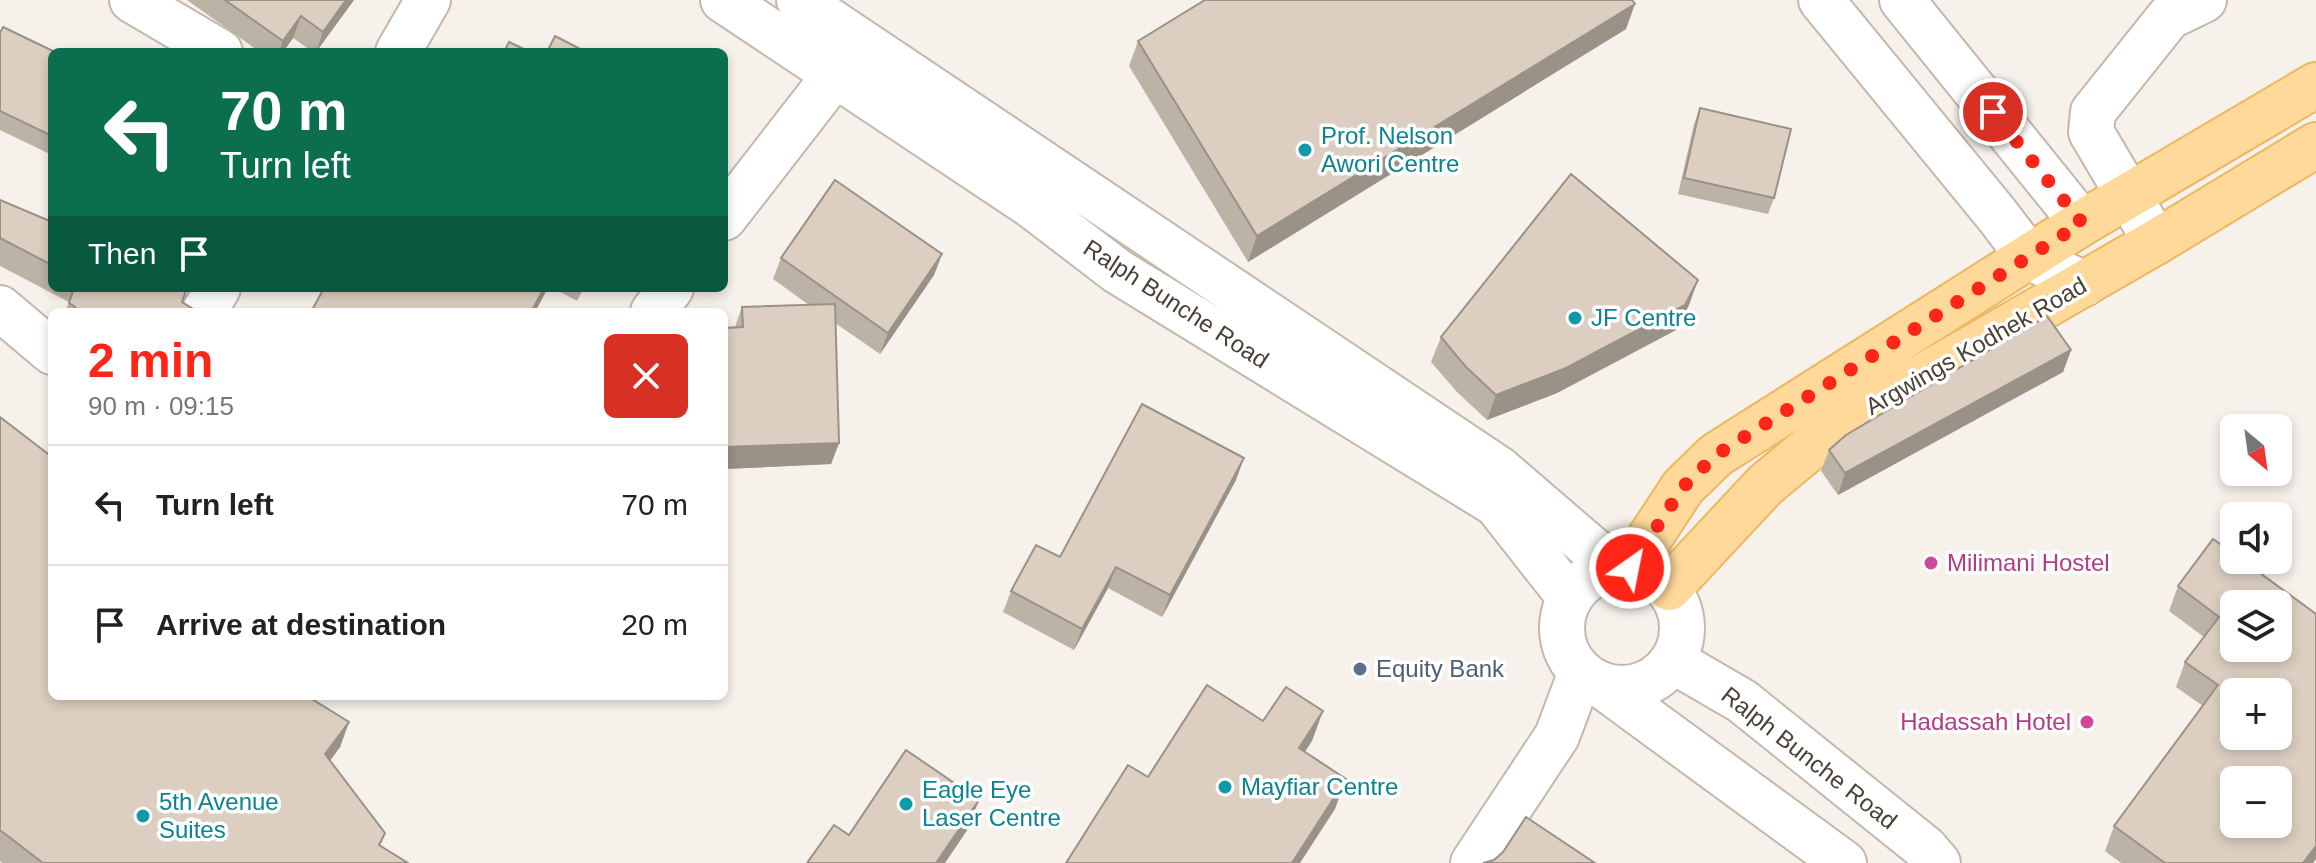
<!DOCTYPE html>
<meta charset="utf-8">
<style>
:root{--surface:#fff;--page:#f6f6f6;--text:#222;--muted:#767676;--line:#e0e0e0;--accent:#ff2618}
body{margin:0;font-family:Helvetica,sans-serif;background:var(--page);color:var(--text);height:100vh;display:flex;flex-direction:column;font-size:30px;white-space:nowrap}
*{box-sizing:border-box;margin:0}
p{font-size:26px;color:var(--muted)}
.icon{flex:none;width:44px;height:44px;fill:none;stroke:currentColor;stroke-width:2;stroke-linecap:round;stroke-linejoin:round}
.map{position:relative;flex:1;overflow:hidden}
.side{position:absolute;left:48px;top:308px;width:680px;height:392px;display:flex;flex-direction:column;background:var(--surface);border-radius:12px;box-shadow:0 4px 12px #0003}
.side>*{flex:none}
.guide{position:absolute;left:48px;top:48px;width:680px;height:244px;border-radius:12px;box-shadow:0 4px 12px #0003;background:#0b6e4f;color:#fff;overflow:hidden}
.needle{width:52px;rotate:151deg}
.fabs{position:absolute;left:2220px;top:414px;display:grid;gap:16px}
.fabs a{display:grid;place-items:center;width:72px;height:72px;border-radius:12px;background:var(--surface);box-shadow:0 4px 12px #0003;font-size:40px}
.pin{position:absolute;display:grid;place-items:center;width:68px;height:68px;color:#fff;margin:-34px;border:4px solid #fff;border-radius:50%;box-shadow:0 2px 8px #0007}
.me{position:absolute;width:88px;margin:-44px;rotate:33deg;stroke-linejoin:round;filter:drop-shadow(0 0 6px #0008)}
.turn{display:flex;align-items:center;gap:28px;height:168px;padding:0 40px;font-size:36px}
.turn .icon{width:104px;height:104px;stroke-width:2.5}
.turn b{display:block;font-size:56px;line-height:68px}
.then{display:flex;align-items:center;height:76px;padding:0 40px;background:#0003;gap:16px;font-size:30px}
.round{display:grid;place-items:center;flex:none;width:84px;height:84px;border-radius:12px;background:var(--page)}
.head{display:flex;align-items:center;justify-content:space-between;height:136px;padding:0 40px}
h1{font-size:48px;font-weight:800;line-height:60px;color:var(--accent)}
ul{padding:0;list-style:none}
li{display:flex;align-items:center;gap:24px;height:120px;padding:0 40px;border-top:2px solid var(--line)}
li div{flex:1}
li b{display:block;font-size:30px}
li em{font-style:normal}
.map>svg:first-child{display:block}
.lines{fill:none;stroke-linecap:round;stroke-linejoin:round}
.minor-casing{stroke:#c3b8ab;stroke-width:48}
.major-casing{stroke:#edb760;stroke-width:48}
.minor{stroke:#fff;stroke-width:44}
.major{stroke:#ffd99a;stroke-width:44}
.wall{fill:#bdb2a6}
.shaded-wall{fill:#9a9187}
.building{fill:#dccfc1;stroke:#9a9187;stroke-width:2;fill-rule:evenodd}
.route{stroke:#ff2618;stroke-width:14;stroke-dasharray:0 25.2}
.culture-dot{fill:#0f9aa8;stroke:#fff;stroke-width:3}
.hotel-dot{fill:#d1479c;stroke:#fff;stroke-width:3}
.service-dot{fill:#5c6f8a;stroke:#fff;stroke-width:3}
.labels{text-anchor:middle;stroke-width:7;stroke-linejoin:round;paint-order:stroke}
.culture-label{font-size:24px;fill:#0d838f;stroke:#fff;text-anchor:start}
.street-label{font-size:24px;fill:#4b4137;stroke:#fff}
.hotel-label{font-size:24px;fill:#b23c85;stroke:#fff;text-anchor:start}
.service-label{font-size:24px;fill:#4e5e75;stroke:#fff;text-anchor:start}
</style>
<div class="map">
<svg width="2316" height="863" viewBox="0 0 2316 863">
<rect width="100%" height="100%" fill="#f6f1ea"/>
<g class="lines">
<defs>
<g id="minor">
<path d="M132,0L220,52"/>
<path d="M723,0L1032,206L1117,271L1496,504L1570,598"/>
<path d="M799,0L1499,469L1614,568"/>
<path d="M1821,0L1997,215L2029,257L2084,284"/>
<path d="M1902,0L2082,223"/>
<path d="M398,52L428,0"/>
<path d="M724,218L852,53"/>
<path d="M2156,242L2091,132L2093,112L2169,17L2204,0"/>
<path d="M0,308L52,352"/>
<path d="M204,312L218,288"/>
<path d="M653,312L671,288"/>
<circle cx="1622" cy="628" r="60"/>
<path d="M1673,661L1742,701L1925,848L1938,863"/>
<path d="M1598,683L1844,863"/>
<path d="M1473,863L1557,736L1581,672"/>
</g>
<g id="major">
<path d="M1630,568L1683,487L1716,455L2082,223L2316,85"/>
<path d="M1669,588L1765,485L1824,436L1892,394L2156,242L2316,145"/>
</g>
</defs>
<use href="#minor" class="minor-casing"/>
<use href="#major" class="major-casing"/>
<use href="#minor" class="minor"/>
<use href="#major" class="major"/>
</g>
<g class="wall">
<path d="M187,0H354L316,52H313L293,38L283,52H260Z"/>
<path d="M1626,29L1248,262L1129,66L1138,41Z"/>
<path d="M0,33L52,52V155L0,130Z"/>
<path d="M1700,108L1774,198L1768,214L1678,194L1694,124Z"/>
<path d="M0,200L52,222V288H187L182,302L198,312H65L69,302L0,266Z"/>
<path d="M942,254L934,275L880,354L835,323L839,443L831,464L724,469V328L735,327L742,307L809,305L773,279L781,258Z"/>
<path d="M553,288H584L577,301Z"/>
<path d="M1689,305L1676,330L1557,393L1487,420L1457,392L1431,362L1441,337Z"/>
<path d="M2071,350L2063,372L1838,495L1821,471L1829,450Z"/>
<path d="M0,417L52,696L349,722L340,747L330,761L385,833L380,846L408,863H2L0,861Z"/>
<path d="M1236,480L1162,617L1108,588L1074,650L1003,612L1011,591L1060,557Z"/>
<path d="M2178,586L2316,614V859L2313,863H2121L2105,851L2114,826L2203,706L2176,687L2185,662L2204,637L2169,611Z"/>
</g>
<g class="shaded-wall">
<path d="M346,0H354L316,52L323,32Z"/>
<path d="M1635,4L1626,29L1248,262L1257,236Z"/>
<path d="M301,16L293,38L283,52H279L283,41Z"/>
<path d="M942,254L934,275L880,354L888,333Z"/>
<path d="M1698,280L1689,305L1676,330L1557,393L1487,420L1496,395Z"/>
<path d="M544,288H548L535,312H531Z"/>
<path d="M2071,350L2063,372L1838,495L1845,473Z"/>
<path d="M839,443L831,464L724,469V447Z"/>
<path d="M1244,458L1236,480L1162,617L1170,595Z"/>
<path d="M1116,567L1108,588L1074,650L1082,629Z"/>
<path d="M1323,711L1312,741L1287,779L1299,748Z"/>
<path d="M349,722L340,747L316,779L325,754Z"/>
<path d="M1346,779L1335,809L1300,863H1292Z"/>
<path d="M979,800L968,829L945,863H936Z"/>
<path d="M2316,846V859L2313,863H2303Z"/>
</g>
<g class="building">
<path d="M225,0H346L323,32L301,16L283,41Z"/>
<path d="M1205,0H1632L1635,4L1257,236L1138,41Z"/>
<path d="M3,27L55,52H52V136L0,111V33Z"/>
<path d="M555,36L586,52H547Z"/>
<path d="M509,42L530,52H504Z"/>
<path d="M1700,108L1791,129L1774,198L1684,178Z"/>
<path d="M1571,174L1698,280L1685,305L1566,368L1496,395L1466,367L1441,337Z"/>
<path d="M835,180L942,254L888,333L781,258Z"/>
<path d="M0,200L52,222V265L0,238Z"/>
<path d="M74,288H187L182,302L198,312H78L74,306L69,303Z"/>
<path d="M324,288H544L531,312H311Z"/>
<path d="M835,304L839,443L724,447V328L743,327L742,307Z"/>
<path d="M2047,316L2071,350L1845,473L1829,450L1846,435Z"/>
<path d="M1142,404L1244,458L1170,595L1116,567L1082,629L1011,591L1036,545L1060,557Z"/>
<path d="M0,417L52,457V696H307L349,722L325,754L385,833L379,845L408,863H43L0,830Z"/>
<path d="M2213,539L2234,554V560H2242L2316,614V846L2303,863H2165L2114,826L2218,685L2185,662L2219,617L2178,586ZM2234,604H2278V648H2234ZM2234,692H2278V736H2234ZM2234,780H2278V824H2234Z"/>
<path d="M1207,685L1263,721L1286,687L1323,711L1299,748L1346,779L1292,863H1066L1128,765L1148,777Z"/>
<path d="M906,750L979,800L936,863H807L834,825L849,835Z"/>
<path d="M1526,817L1595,863H1483L1494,860L1503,852Z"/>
</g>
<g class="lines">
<path class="route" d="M1630,568L1683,487L1716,455L2082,223L1993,112"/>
</g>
<g class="culture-dot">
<circle cx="1305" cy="150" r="8"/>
<circle cx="1575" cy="318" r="8"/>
<circle cx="1225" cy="787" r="8"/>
<circle cx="906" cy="804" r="8"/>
<circle cx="143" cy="816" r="8"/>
</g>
<g class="hotel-dot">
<circle cx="1931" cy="563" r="8"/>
<circle cx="2087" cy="722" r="8"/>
</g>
<circle class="service-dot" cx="1360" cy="669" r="8"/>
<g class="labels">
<g class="culture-label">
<text x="1321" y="144">Prof. Nelson<tspan x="1321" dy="28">Awori Centre</tspan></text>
<text x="1591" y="326">JF Centre</text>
<text x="1241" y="795">Mayfiar Centre</text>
<text x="922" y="798">Eagle Eye<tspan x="922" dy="28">Laser Centre</tspan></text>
<text x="159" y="810">5th Avenue<tspan x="159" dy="28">Suites</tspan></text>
</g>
<g class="street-label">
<text transform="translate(1176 304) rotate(33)" y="8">Ralph Bunche Road</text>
<text transform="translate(1976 346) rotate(-30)" y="8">Argwings Kodhek Road</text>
<text transform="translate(1809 758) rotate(38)" y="8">Ralph Bunche Road</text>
</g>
<g class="hotel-label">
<text x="1947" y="571">Milimani Hostel</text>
<text x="2071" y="730" text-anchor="end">Hadassah Hotel</text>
</g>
<g class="service-label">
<text x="1376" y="677">Equity Bank</text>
</g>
</g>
</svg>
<div class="fabs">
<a><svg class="needle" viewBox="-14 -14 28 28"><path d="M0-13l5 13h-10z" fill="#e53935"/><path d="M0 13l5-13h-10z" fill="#767676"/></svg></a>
<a><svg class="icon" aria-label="sound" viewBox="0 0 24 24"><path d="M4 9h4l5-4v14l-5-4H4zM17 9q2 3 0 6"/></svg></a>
<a><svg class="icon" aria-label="layers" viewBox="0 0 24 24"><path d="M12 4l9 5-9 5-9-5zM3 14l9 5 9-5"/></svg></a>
<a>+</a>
<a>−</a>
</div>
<div class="pin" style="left:1993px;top:112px;background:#d93025"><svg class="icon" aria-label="arrive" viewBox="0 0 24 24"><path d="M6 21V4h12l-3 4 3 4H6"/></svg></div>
<svg class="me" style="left:1630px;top:568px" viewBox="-20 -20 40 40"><circle r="17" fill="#ff2618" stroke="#fff" stroke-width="3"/><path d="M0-11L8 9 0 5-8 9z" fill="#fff"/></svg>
<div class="guide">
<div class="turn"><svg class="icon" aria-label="left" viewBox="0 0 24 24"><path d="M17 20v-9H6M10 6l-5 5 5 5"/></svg><div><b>70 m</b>Turn left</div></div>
<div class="then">Then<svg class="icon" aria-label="arrive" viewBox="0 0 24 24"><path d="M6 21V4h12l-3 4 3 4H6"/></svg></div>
</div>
<section class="side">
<div class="head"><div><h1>2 min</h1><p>90 m · 09:15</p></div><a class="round" style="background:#d93025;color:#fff"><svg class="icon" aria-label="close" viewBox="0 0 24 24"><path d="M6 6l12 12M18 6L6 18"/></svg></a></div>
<ul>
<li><svg class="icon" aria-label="left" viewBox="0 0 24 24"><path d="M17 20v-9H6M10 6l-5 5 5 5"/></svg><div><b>Turn left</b></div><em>70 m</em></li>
<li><svg class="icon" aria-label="arrive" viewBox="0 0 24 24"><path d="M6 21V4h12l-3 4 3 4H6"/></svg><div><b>Arrive at destination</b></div><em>20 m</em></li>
</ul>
</section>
</div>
